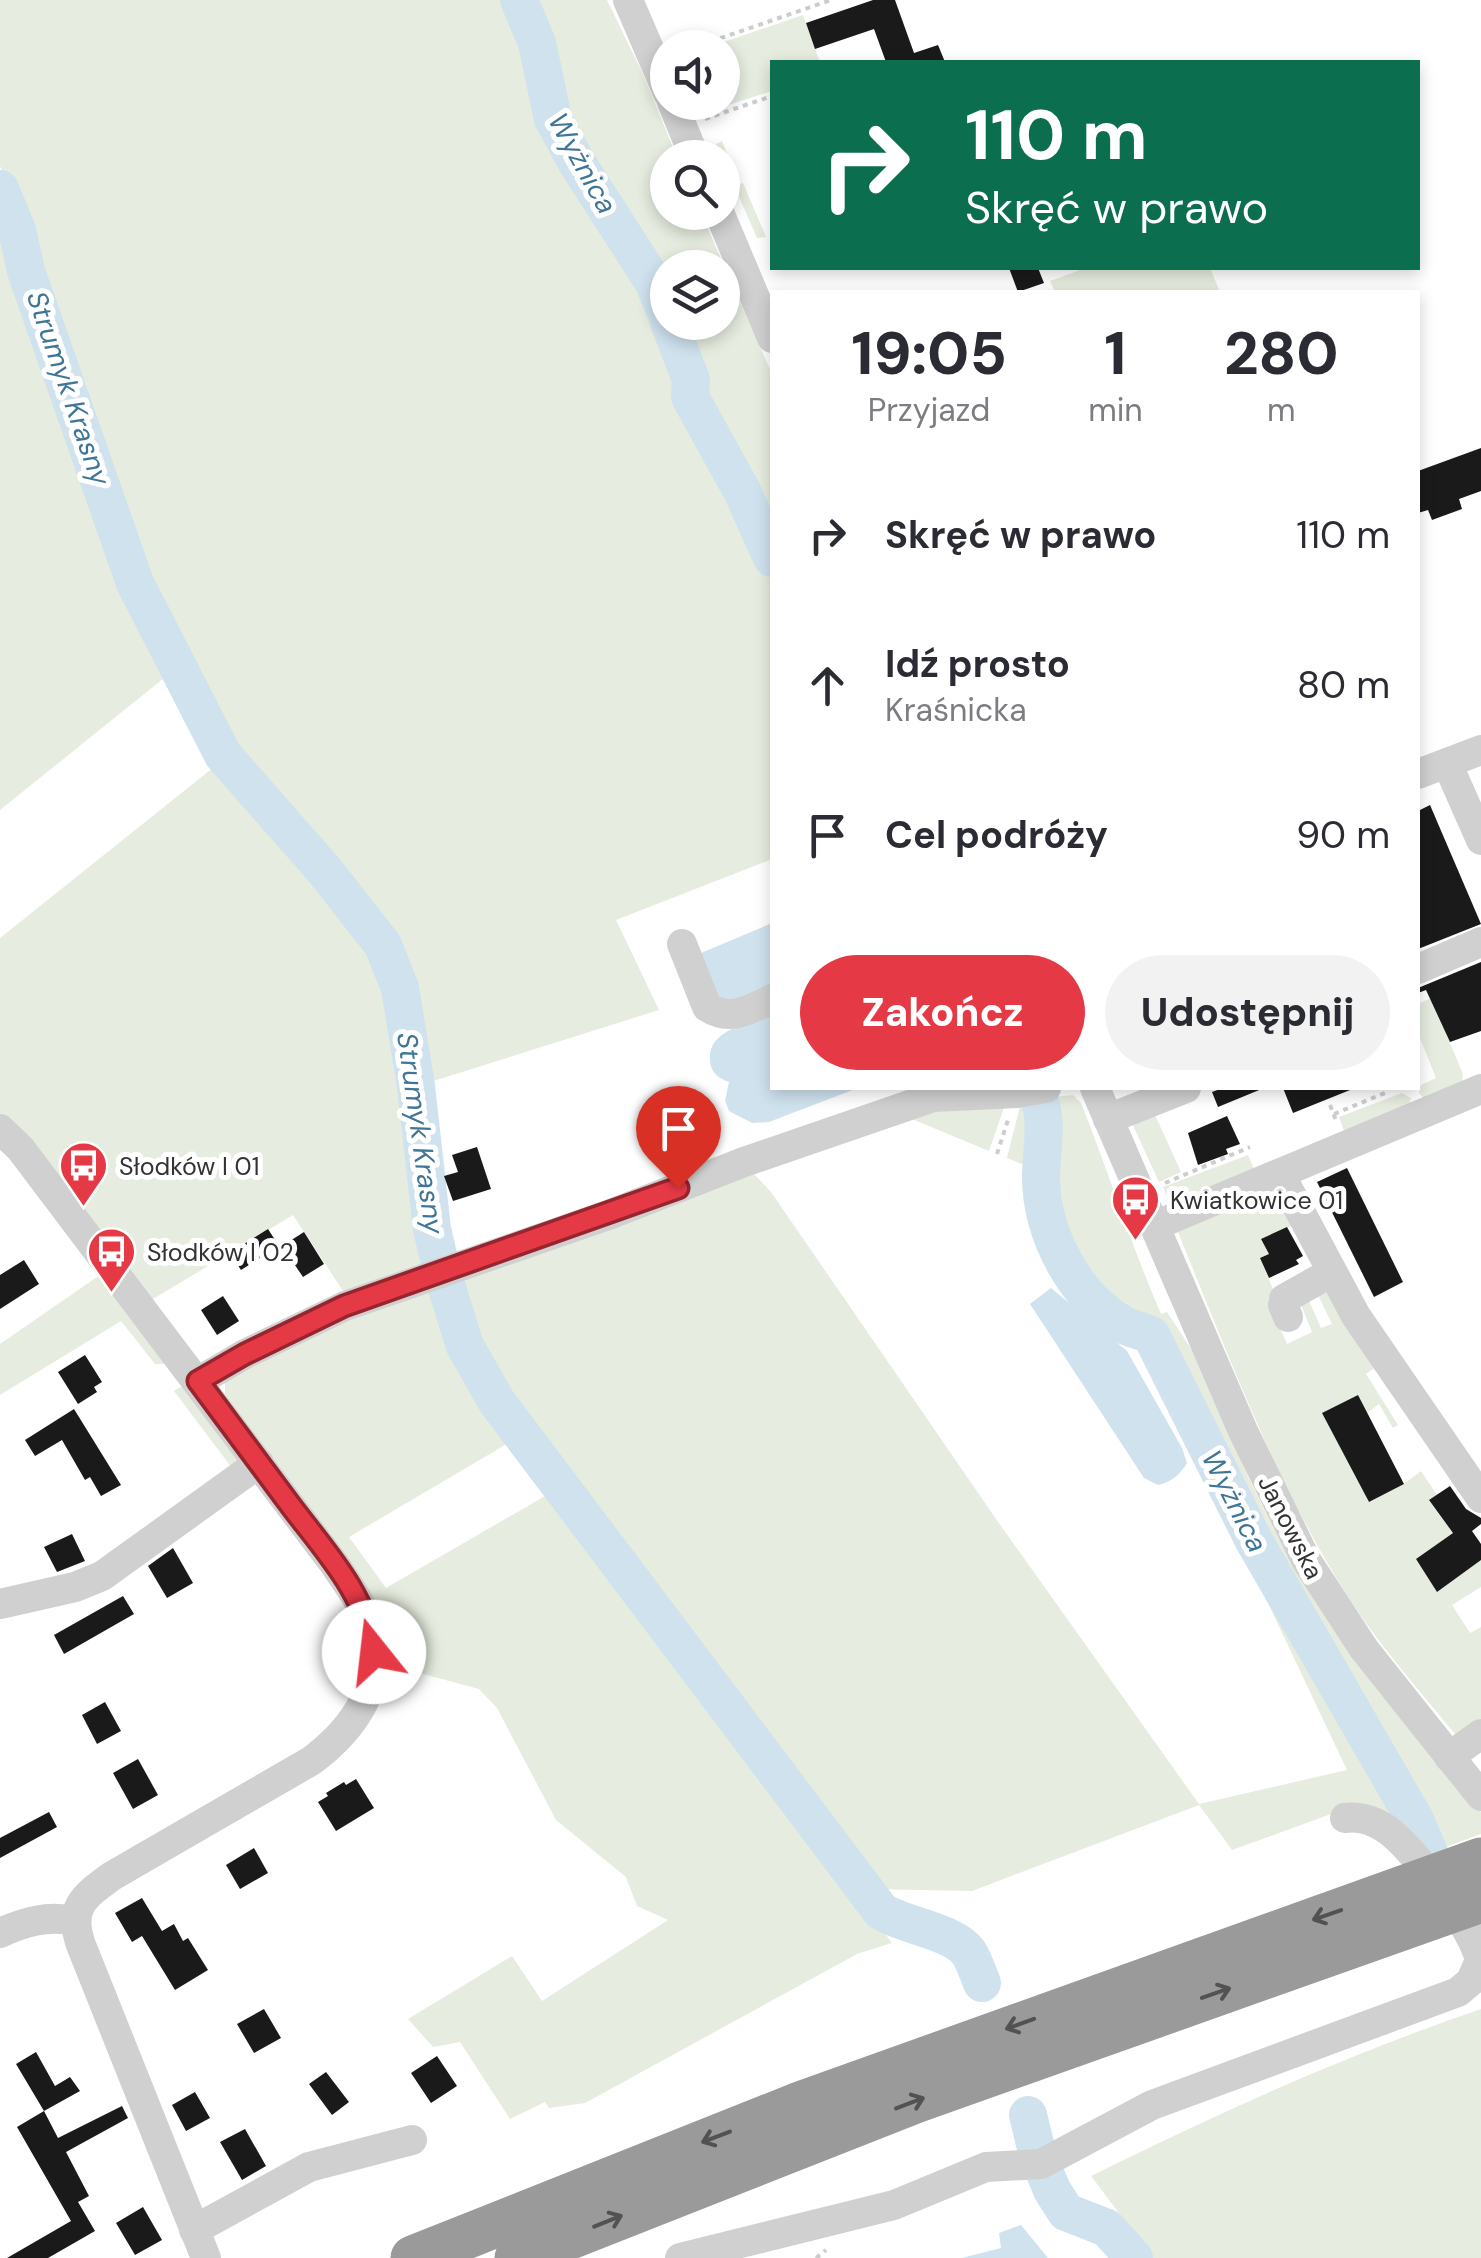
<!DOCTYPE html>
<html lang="pl">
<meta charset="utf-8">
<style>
:root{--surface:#fff;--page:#f2f2f3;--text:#2b2b33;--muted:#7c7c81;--accent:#e63946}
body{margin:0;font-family:"DM Sans",sans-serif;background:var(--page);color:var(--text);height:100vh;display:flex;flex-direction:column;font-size:38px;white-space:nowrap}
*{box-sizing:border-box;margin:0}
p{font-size:32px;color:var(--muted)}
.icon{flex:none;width:55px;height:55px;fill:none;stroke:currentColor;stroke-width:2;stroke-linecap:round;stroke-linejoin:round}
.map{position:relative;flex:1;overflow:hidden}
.side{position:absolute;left:770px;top:290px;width:650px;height:800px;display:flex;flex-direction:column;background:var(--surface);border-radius:0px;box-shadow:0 5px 15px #0003}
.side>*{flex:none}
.banner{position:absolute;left:770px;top:60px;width:650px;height:210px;border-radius:0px;box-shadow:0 5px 15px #0003;background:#0b6e4f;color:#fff;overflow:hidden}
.tools{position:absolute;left:650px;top:30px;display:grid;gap:20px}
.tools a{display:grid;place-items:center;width:90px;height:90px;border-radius:50%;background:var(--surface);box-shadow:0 5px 15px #0003;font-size:50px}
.pin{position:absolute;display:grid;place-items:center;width:85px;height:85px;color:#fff;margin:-102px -42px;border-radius:50% 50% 50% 0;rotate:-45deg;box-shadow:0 0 10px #0007}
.pin .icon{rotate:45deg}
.me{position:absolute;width:110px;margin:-55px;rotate:344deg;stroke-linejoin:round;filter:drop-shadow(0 0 8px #0008)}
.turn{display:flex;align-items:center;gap:35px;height:210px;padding:0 30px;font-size:45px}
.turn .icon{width:130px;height:130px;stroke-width:2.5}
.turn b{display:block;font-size:70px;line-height:85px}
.eta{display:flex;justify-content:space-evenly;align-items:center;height:170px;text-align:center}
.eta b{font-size:60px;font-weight:800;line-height:70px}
.button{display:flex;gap:20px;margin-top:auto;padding:20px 30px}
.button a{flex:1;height:115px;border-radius:60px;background:var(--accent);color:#fff;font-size:40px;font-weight:800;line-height:115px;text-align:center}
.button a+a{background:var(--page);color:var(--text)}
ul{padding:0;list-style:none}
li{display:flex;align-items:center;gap:30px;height:150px;padding:0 30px}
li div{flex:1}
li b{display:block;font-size:38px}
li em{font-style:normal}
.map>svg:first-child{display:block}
.green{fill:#e6ecdf}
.water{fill:#cfe2ee}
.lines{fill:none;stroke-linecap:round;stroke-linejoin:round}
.river{stroke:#cfe2ee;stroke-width:38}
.building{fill:#1a1a1a}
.path{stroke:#cdcdcd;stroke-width:4;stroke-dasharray:5 5;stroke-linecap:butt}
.minor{stroke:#d0d0d0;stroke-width:30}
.highway{stroke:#9a9a9a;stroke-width:45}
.oneway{stroke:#525252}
.route-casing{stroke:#96252e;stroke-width:25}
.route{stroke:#e63946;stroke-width:18}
.labels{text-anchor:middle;stroke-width:10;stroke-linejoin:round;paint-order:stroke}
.poi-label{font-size:25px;fill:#333;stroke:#fff;text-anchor:start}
.street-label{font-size:25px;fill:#333;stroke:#fff}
.water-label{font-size:28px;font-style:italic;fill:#3f7597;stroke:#fff}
</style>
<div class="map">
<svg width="1481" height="2258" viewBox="0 0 1481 2258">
<rect width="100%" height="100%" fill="#fff"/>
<g class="green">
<path d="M0,0H514L532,43L549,126L646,282L685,381L686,401L739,496L772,570V859L616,920L659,1010L427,1083L409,988L399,952L379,924L235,755L153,596L0,166Z"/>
<path d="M525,0H607L642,72L677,157L668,158V212L701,213L772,374V548L746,488L695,397L696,381L674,323L722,322V268H668L667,305L659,284L558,116L544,45Z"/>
<path d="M803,15L820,62H772V91L703,113L699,103L722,102V48L709,47Z"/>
<path d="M722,141L739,184L743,183L766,237L757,238L716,144Z"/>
<path d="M0,205L11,234L16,261L128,588L169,674L0,810Z"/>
<path d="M1086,268H1210L1220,292H1055L1050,281Z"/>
<path d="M219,763L377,951L391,992L404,1089L412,1088L428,1231L435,1261L345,1294L293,1215L148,1302L0,1117V938Z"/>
<path d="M1431,998L1463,1074L1462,1086L1426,1101L1419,1093L1421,1085L1436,1078L1418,1033V1004Z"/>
<path d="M1402,1093L1411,1098L1409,1106L1344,1131L1339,1117Z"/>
<path d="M1073,1095L1081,1103C1109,1173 1131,1245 1161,1314L1167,1312L1201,1364L1249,1479L1280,1541L1332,1625L1481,1812V1834L1432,1852L1417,1816L1255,1538L1152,1332C1143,1329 1132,1327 1123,1322C1077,1295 1046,1236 1044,1184C1042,1154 1049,1130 1045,1098Z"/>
<path d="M1037,1101L1040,1132L1034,1169L1007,1158L1021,1102Z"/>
<path d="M1006,1102L989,1151L912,1119L753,1173L771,1192L996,1519L1199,1804L1347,1770L1150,1354L1109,1323L1147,1338L1252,1544L1421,1848L1342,1810L1232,1850L1199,1805L972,1891L870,1889L499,1400L467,1346L448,1280L920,1109Z"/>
<path d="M1151,1106L1181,1172L1159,1182L1131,1121Z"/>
<path d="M1248,1155L1254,1169L1170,1203L1163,1187Z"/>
<path d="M1274,1192L1296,1224L1261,1239L1269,1254L1260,1258L1273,1289L1268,1300L1283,1328L1281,1330L1287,1344L1312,1332L1299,1300L1307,1296L1321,1328L1332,1324L1316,1291L1325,1287L1379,1364L1366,1374L1398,1425L1393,1428L1379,1404L1367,1413L1358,1395L1322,1413L1369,1502L1404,1484L1421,1471L1437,1495L1429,1501L1453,1533L1416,1559L1437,1591L1481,1560V1587L1452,1605L1470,1633L1481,1627V1724L1460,1740C1423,1695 1384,1651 1352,1603C1278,1489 1229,1357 1178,1232Z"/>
<path d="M100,1275L165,1364H155L121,1321L0,1395V1344Z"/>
<path d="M439,1285L459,1348L515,1439L349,1537L386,1588L552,1492L697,1680L892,1943L857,1954L585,2103L549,2108L545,2102L510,2119L460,2042L433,2047L408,2019L512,1956L542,2001L668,1920L637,1906L626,1877L556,1820L497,1708L479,1689L386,1664L225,1394V1383L272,1351Z"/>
<path d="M181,1387H184L240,1463L235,1472L174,1391Z"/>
<path d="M1481,2009V2258H1153L1091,2176C1218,2113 1346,2055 1481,2009Z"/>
</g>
<g class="water">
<path d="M772,923V990L738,1005L711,1000L694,956Z"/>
<path d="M772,1015V1088H858L769,1122L752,1123L729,1111L725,1101L729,1082C718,1078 710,1072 710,1059C708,1029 751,1023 772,1015Z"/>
<path d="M1051,1288L1127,1351L1182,1448L1187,1463C1180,1475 1171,1482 1158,1485L1144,1478L1030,1304Z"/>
<path d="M1021,2225L1048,2258H962L1001,2248L999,2233Z"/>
</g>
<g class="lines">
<g class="river">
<path d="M519,0L537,43L553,119L577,163L654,283L668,318"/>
<path d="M0,189L17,230L26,271L135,583L223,755L325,871L383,945L400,988L416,1086L432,1229L442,1272L465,1346L497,1402L881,1911C904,1926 954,1931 969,1953C974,1961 978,1973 982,1983"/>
<path d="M669,322L691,380L690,397L742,491L772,558"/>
<path d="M1035,1088C1050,1119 1041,1146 1041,1179C1042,1234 1074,1296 1122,1324C1131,1329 1142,1331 1151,1335L1253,1539L1415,1820L1435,1867L1460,1887"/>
<path d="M1028,2115L1038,2156L1052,2190L1066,2212L1107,2228L1134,2258"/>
</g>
</g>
<g class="building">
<path d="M873,0H895L914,53L938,45L945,62H886L874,29L815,49L806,23Z"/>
<path d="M1009,268H1038L1044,283L1018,292Z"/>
<path d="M1481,448V491L1459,499L1462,509L1432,520L1428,510L1418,513V471Z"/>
<path d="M1430,805L1481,924L1418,949V811Z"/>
<path d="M1481,962V1031L1450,1042L1426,990L1418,993V988Z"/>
<path d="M1223,1088H1264L1218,1107L1212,1092Z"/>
<path d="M1283,1088H1355L1293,1113Z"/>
<path d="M1227,1116L1240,1144L1226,1149L1228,1154L1198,1165L1188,1133Z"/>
<path d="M477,1147L491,1189L453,1201L444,1176L458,1172L452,1155Z"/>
<path d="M1347,1168L1403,1282L1374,1297L1317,1182Z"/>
<path d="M1287,1227L1303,1256L1296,1260L1299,1264L1269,1278L1260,1258L1269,1254L1261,1239Z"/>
<path d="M268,1229L279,1246L241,1270L230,1253Z"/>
<path d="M304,1232L324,1264L303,1277L282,1246Z"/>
<path d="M24,1260L39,1284L0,1309V1275Z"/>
<path d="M223,1296L239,1321L217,1335L201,1310Z"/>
<path d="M85,1355L102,1382L94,1387L97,1392L78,1404L58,1372Z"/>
<path d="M1358,1395L1404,1484L1369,1502L1322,1413Z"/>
<path d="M74,1409L121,1485L101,1496L90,1477L85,1480L62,1440L35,1456L25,1440Z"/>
<path d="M1450,1486L1466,1509L1481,1518V1524L1472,1531L1481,1544V1560L1437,1592L1416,1559L1453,1533L1429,1500Z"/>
<path d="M72,1534L85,1561L57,1572L44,1547Z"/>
<path d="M173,1548L193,1583L167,1598L148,1566Z"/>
<path d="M123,1596L134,1614L64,1654L54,1635Z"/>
<path d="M105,1702L121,1731L97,1744L82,1715Z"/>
<path d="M138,1759L158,1795L133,1809L113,1773Z"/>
<path d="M356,1779L374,1808L336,1831L318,1802L328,1796L326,1793L344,1782L346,1785Z"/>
<path d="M49,1812L57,1827L0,1858V1838Z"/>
<path d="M254,1848L268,1873L240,1889L226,1865Z"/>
<path d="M142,1898L162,1931L174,1924L183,1941L188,1938L208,1970L175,1990L142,1936L132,1942L115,1913Z"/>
<path d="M264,2009L281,2038L254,2053L237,2024Z"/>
<path d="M36,2052L55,2086L70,2077L80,2091L44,2111L16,2064Z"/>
<path d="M437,2056L457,2086L431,2103L411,2073Z"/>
<path d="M326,2072L349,2102L332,2115L309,2084Z"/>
<path d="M195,2092L210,2118L186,2131L172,2105Z"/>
<path d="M122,2106L128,2118L66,2152L89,2196L78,2202L95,2231L48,2258H7L71,2221L17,2127L44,2111L58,2138Z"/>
<path d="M245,2129L266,2166L242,2180L220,2142Z"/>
<path d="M143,2207L162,2240L135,2255L116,2223Z"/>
</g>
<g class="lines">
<g class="path">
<path d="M692,48L831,0"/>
<path d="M705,119L772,96"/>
<path d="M873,292H875"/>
<path d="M1330,1105L1337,1123"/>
<path d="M1334,1114L1385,1093"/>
<path d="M997,1154L1009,1117"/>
<path d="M1165,1183L1250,1147"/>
<path d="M816,2258L826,2250"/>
</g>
<g class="minor">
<path d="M628,0L668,93"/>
<path d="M672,102L695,158"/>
<path d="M719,212L772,338"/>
<path d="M1447,763L1481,840"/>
<path d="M1418,774L1481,750"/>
<path d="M682,944L707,1007C731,1022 748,1010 772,999"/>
<path d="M1418,969L1481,942"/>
<path d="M1095,1088L1243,1431L1306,1560L1364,1649L1481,1796"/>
<path d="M1108,1119L1186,1088"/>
<path d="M0,1129L20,1148L335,1565C348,1585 363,1604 370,1627C388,1682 353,1730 311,1761L112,1876C83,1897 68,1908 81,1945L206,2258"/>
<path d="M1280,1174L1356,1316L1481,1498"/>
<path d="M1154,1226L1481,1089"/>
<path d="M1288,1317L1283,1305L1284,1299L1332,1272"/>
<path d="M199,1381L245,1354L345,1306L611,1214L744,1162L933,1097L1017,1093L1046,1088"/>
<path d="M0,1604L75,1587L102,1576L259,1463"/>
<path d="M1449,1757L1481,1734"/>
<path d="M0,1933C24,1922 48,1915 75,1921"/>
<path d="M194,2230L309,2167L412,2140"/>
<path d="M680,2258L894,2205L986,2167L1041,2164L1152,2105L1458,1992L1471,1981L1480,1960C1471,1926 1417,1853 1389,1831C1375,1821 1362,1816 1345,1818"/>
</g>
<g class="highway">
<path d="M413,2258L800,2104L1481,1860"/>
<path d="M517,2258L915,2101L1481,1900"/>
</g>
</g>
<defs><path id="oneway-shaft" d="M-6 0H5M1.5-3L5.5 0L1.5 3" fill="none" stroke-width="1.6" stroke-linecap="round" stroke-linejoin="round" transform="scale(2.5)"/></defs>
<g class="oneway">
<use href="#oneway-shaft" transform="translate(1327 1915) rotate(161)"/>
<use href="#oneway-shaft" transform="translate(1216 1993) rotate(-19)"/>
<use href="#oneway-shaft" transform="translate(1020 2024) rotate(160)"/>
<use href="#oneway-shaft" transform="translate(910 2103) rotate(-21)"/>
<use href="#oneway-shaft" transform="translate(716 2137) rotate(159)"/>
<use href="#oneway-shaft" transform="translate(608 2221) rotate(-22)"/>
</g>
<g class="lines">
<defs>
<path id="route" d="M374,1652C367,1595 324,1550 291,1506C260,1464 229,1423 198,1381L245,1354L344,1306L678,1188"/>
</defs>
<use href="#route" class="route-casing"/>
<use href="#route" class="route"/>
</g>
<defs>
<symbol id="bus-pin" viewBox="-11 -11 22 30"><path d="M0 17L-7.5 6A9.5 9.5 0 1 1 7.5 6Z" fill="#e63946" stroke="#fff"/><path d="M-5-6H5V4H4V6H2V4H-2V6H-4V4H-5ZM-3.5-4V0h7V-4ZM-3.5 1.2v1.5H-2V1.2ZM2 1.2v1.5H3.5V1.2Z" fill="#fff"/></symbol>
</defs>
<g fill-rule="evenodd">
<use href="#bus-pin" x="56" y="1138" width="55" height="75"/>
<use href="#bus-pin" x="1108" y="1172" width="55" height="75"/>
<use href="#bus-pin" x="84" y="1224" width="55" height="75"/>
</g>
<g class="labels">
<g class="poi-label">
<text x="119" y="1175">Słodków I 01</text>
<text x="1170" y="1209">Kwiatkowice 01</text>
<text x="147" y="1261">Słodków I 02</text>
</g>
<g class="street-label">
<text transform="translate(1291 1527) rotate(63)" y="9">Janowska</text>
</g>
<g class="water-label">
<text transform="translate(583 163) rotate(61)" y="10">Wyżnica</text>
<text transform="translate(69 388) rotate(71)" y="10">Strumyk Krasny</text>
<text transform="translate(421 1133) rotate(82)" y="10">Strumyk Krasny</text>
<text transform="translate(1235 1501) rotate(63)" y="10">Wyżnica</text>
</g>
</g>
</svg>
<div class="tools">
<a><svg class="icon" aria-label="sound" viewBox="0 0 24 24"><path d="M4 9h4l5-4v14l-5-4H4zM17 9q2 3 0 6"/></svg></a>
<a><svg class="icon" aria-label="search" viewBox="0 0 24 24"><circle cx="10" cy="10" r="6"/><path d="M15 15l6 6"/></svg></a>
<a><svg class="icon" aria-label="layers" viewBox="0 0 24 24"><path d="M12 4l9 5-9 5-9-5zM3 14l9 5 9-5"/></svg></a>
</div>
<div class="pin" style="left:678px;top:1188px;background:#d93025"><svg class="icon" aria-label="arrive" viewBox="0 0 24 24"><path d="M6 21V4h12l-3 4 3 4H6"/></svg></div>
<svg class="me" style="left:374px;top:1652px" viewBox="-20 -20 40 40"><circle r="19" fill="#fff"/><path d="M0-13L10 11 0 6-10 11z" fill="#e63946"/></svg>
<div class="banner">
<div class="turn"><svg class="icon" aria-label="right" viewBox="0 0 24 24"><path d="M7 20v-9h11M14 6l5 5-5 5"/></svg><div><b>110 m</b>Skręć w prawo</div></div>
</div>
<section class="side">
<div class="eta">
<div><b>19:05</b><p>Przyjazd</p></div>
<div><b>1</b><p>min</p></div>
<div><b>280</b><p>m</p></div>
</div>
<ul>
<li><svg class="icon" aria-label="right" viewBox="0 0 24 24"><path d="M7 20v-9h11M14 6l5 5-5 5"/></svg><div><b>Skręć w prawo</b></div><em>110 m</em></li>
<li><svg class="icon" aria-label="ahead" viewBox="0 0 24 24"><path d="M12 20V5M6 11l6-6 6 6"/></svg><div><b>Idź prosto</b><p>Kraśnicka</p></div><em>80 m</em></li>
<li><svg class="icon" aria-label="arrive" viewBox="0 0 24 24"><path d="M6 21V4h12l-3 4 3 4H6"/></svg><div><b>Cel podróży</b></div><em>90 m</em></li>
</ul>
<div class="button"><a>Zakończ</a><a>Udostępnij</a></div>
</section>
</div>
